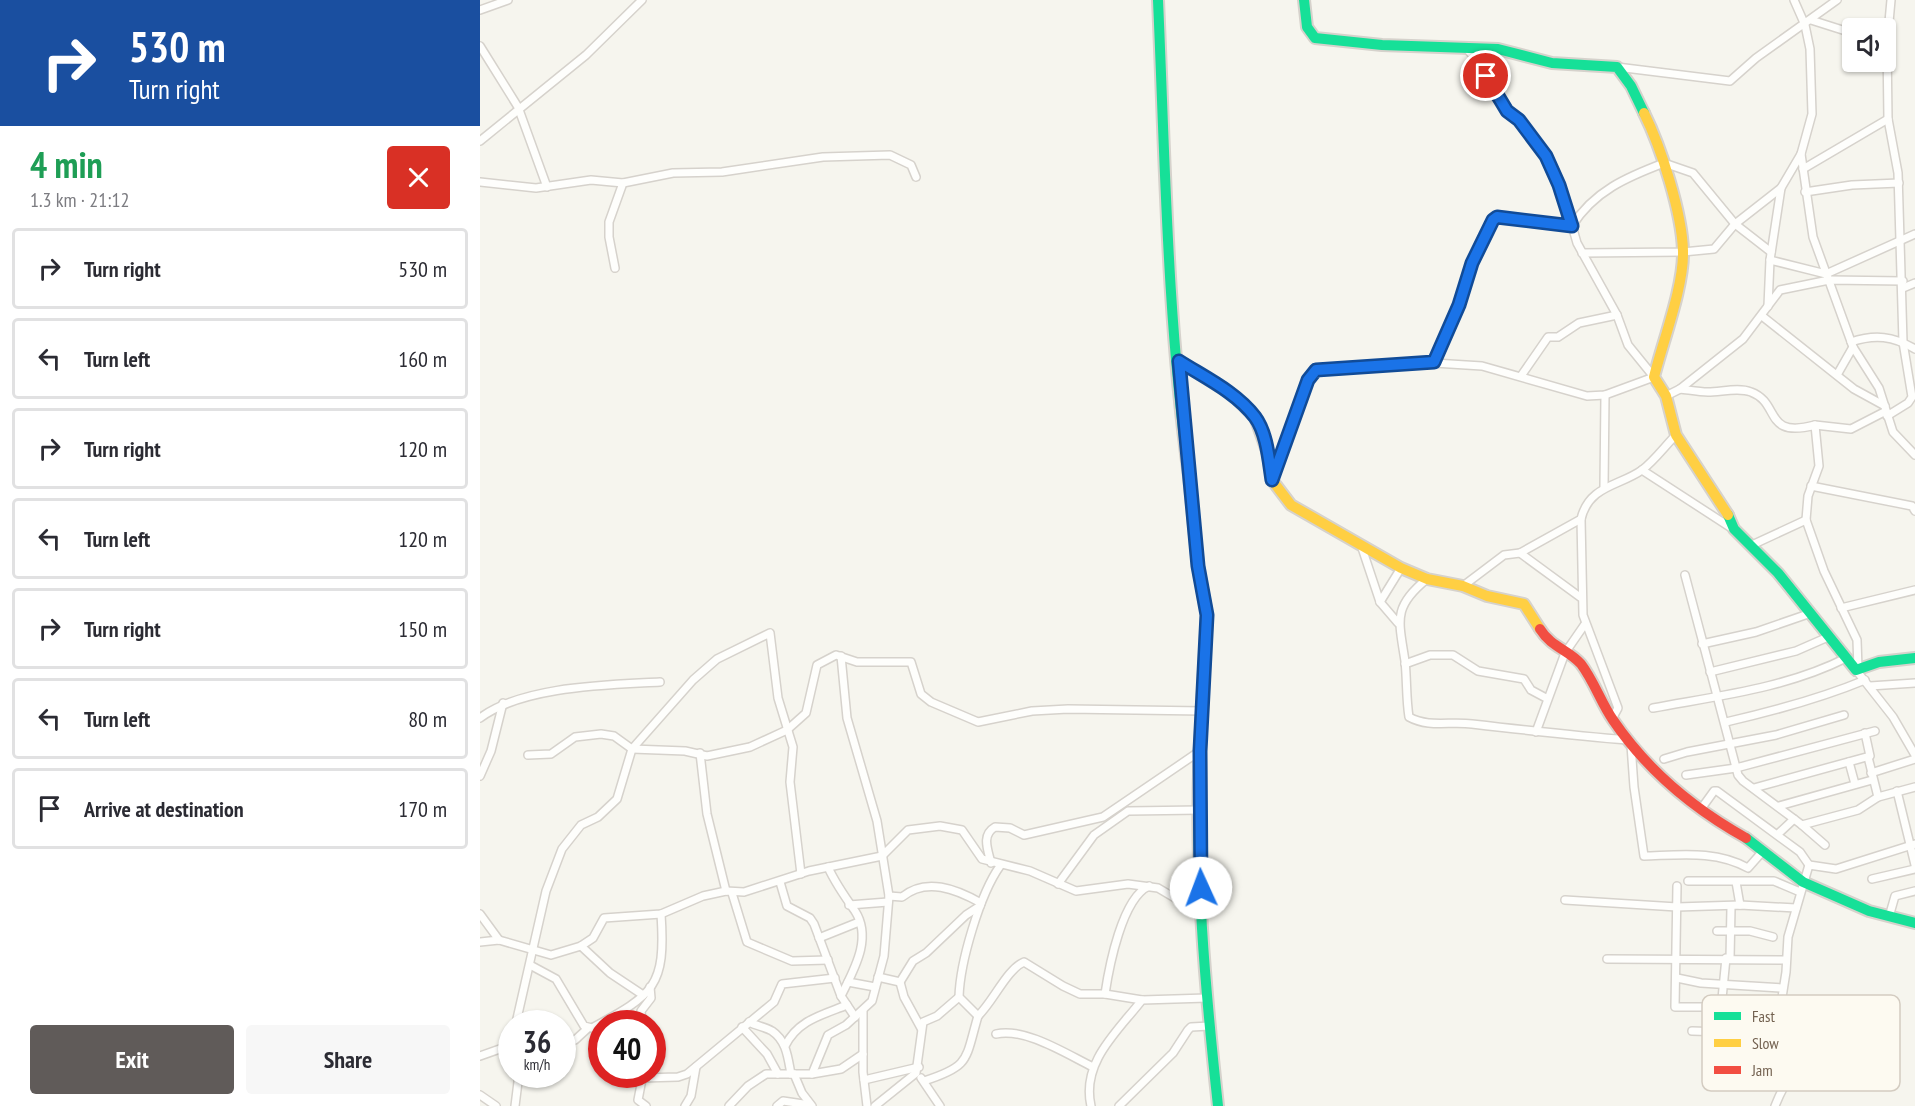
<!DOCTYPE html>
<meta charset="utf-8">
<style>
:root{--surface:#fff;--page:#f7f7f7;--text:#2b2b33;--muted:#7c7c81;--line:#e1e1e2;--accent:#605b59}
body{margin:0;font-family:"PT Sans Narrow",sans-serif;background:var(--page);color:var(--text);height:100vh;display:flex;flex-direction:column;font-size:22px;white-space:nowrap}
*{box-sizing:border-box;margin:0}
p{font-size:20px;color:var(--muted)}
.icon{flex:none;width:33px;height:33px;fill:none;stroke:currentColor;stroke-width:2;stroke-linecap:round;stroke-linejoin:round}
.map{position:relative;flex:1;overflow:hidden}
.details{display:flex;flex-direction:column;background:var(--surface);width:480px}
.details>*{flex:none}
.guide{background:#1a4fa0;color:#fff;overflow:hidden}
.tools{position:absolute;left:1362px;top:18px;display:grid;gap:12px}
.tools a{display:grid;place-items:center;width:54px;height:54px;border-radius:6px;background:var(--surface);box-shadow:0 2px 4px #0004;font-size:30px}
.speed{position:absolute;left:18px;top:1010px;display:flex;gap:12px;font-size:30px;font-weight:700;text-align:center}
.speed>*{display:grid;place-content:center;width:78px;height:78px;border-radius:50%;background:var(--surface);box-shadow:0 2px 4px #0004;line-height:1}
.speed small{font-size:15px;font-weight:400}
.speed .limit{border:9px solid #d22;background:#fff;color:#111}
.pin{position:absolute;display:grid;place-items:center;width:51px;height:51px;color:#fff;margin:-26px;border:3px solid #fff;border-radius:50%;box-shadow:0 2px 6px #0007}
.me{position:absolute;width:66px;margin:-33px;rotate:358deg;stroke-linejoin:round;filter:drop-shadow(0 0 4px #0008)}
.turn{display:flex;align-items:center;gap:21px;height:126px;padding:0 30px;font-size:27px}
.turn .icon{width:78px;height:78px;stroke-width:2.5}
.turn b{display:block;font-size:42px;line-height:51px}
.round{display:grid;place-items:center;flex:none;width:63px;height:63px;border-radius:6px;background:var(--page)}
.overview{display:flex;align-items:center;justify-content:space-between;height:102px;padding:0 30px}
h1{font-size:36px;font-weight:700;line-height:45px;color:#1e9e55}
.primary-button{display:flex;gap:12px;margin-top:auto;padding:12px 30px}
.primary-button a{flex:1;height:69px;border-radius:6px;background:var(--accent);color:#fff;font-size:24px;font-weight:700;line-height:69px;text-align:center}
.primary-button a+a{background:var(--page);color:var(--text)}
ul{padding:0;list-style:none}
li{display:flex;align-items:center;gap:18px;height:81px;margin:0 12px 9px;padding:0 18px;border:3px solid var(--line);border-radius:6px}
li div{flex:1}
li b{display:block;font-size:22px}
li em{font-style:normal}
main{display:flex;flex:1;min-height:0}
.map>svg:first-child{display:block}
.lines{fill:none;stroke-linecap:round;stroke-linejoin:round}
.street-casing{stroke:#d6d2cc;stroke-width:10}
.fast-casing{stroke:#d6d2cc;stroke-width:14}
.slow-casing{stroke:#d6d2cc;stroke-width:14}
.jam-casing{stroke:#d6d2cc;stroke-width:14}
.street{stroke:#fefefc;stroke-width:7}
.fast{stroke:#16e098;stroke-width:10}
.slow{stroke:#ffcf43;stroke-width:10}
.jam{stroke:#f24e42;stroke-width:10}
.route-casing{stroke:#114b97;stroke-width:15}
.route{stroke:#1a73e8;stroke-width:10}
.key{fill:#fdfaf1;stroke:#d4ccc1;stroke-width:1.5}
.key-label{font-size:16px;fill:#736150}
</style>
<main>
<section class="details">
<div class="guide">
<div class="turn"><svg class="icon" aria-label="right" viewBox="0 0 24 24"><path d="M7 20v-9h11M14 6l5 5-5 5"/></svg><div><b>530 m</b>Turn right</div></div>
</div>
<div class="overview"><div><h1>4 min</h1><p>1.3 km · 21:12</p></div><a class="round" style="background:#d93025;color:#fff"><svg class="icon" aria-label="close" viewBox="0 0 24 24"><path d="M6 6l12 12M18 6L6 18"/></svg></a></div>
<ul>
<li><svg class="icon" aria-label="right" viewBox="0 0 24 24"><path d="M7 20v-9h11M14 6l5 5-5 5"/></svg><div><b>Turn right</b></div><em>530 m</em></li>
<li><svg class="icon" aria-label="left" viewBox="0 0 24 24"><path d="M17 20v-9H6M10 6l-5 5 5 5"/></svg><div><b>Turn left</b></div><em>160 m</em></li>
<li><svg class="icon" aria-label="right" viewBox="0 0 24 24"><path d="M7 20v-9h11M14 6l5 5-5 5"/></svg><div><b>Turn right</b></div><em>120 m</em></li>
<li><svg class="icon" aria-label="left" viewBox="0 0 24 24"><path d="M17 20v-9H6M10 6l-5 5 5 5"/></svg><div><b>Turn left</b></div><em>120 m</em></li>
<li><svg class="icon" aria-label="right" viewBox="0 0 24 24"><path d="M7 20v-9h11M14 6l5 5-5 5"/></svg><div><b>Turn right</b></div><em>150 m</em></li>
<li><svg class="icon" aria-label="left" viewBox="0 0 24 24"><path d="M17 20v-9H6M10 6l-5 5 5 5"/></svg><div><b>Turn left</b></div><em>80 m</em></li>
<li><svg class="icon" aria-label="arrive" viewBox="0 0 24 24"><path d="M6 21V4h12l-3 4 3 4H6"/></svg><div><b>Arrive at destination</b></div><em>170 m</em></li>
</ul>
<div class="primary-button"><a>Exit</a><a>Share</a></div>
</section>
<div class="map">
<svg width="1435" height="1106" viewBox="0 0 1435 1106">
<rect width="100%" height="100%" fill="#f6f5ee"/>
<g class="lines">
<defs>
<g id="street">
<path d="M1314,0L1325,25L1330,49L1332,114L1321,154L1333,237L1373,347L1399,388L1413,432L1435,455"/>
<path d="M0,10L28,0"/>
<path d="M1331,20L1372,33"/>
<path d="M0,46L38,107L67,187"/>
<path d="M1137,67L1250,81L1276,58L1357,0"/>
<path d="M0,141L106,55L162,0"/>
<path d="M1323,169L1408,119"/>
<path d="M0,182L56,188L111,180L143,183"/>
<path d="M1301,188L1290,260L1346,274L1435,234"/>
<path d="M1325,192L1372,185L1419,183"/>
<path d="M1102,253L1203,252L1234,249L1255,224L1301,188L1321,154"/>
<path d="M135,268L129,237V222L143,183L193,173L242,172L343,157L410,155L431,165L436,177"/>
<path d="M1423,288L1435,283"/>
<path d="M1288,306L1290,260"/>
<path d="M1282,316L1374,389L1405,406"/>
<path d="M1371,342C1395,334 1413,336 1435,349"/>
<path d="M954,362L979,305L998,248L1015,218L1092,226C1114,191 1147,177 1184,163L1213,173L1255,224L1291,252"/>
<path d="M1357,375L1373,347"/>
<path d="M1041,376L1068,337H1078L1099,323L1137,315"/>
<path d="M1200,389C1209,390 1219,392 1228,392C1241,392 1259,387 1271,392C1301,403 1283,439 1335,425L1339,466L1328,496L1326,520L1344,571L1377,640L1378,669"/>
<path d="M1186,396L1200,389L1263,339L1300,290L1349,280L1423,281"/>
<path d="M1407,416L1428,403L1432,397L1423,342L1418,173L1408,119L1407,44L1411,0"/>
<path d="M1335,425L1371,429L1406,411"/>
<path d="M1162,470L1253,529"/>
<path d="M793,478L828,380L839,368L938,362L1002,366L1107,396L1125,395L1174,377L1148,345L1137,315L1097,243L1085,201L1066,156L1039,120L1027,111L1000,64L986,48"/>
<path d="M1331,486L1432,506L1435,511"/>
<path d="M1124,487L1125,395"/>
<path d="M1101,519L1103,615L1138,708L1132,719"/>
<path d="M881,545L900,602L918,623"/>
<path d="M1272,545L1326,520"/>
<path d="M1040,553L1100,597"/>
<path d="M1205,575L1258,775L1263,781L1314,819"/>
<path d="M947,579C912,607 919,621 925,661C927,679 926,698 929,717C949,728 970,721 992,724C1044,730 1096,736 1148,740"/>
<path d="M983,586L1024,555L1040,553L1101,519C1109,485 1140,486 1162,470C1174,461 1185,446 1196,435"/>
<path d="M900,602L921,568"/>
<path d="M1361,608L1435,590"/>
<path d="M1222,644L1276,632L1331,613"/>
<path d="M925,664L950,655H973L998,671L1044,679L1051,690L1066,698"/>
<path d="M1376,670L1413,717L1435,755"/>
<path d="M1230,672L1316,651L1348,637"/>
<path d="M1390,686L1435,683"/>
<path d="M1173,708C1237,696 1307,688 1366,658"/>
<path d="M0,718C43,686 127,685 180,682"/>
<path d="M1246,722C1294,711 1339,699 1385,680"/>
<path d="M1056,732L1085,653L1105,624"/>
<path d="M1151,745L1154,787L1164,856C1200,855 1236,850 1268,868L1283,851"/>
<path d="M220,753L227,814L246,891"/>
<path d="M48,755L71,754L95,737L121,734L134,736L152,749L205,751L227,756L270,747L307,730L326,713L337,665L356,655L377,662H431L441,694L451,702L498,722L552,711L588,709L723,711"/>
<path d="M1388,757L1398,797"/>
<path d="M1184,759L1207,752L1296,735L1364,715"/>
<path d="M1369,762L1375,784"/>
<path d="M1391,773L1435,759"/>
<path d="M1206,775L1256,768L1395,731"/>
<path d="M0,776L11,751L23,703"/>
<path d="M1274,788L1390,756L1385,733"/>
<path d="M1417,791L1435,865"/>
<path d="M1299,806L1392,780"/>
<path d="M1221,809L1234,791H1237L1320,852L1329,865"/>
<path d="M1322,825L1345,845"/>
<path d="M1298,834L1314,819L1322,825L1378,810L1398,797L1435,787"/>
<path d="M511,863C508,850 501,835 515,827L530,828L544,835L623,817L720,751"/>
<path d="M520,866C500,894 480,962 479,997L498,1016C513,1002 527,969 544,962L583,986L600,994H625L662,1000"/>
<path d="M348,867C355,883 365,897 375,911C393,939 373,971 361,996"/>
<path d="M1392,879L1435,869"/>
<path d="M1208,881H1294L1320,892"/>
<path d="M300,882L307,906L330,918L334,924L361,996L375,1017"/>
<path d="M1256,882L1260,905"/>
<path d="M578,884L614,835L648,811L721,810"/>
<path d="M1197,886L1195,1007H1242L1299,1014"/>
<path d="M252,893L267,942L312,961L348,960"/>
<path d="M409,896L422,897C446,877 476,889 501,903"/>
<path d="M1085,900L1197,907L1260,905L1316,908"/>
<path d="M369,905L408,902"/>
<path d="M0,914L19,940"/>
<path d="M1409,917L1415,896L1435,891"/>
<path d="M1237,931H1270L1293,937"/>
<path d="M339,938L379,922"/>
<path d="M0,942L19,940L71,955L101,946L113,938L124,918L181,914L223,896L246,891L264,892L329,871L402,856L428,830L460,826L482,830L502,859L550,871L596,891L648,884L678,888L700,901L722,908"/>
<path d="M101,946L130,973L163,995"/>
<path d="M1246,958L1236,1060L1241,1064L1292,1061"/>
<path d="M1127,959L1306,960"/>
<path d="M1250,959L1251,907"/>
<path d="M50,965L76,979L104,1026L112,1028C174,994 186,987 181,914"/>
<path d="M398,977L420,982L433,961L446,953L486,915L500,906"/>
<path d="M1197,978L1221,983L1302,988"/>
<path d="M368,982L395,987"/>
<path d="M420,982L424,997L441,1028"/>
<path d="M625,994C629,967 642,898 669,886"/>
<path d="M1258,1009V1033"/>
<path d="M383,1011V1072L387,1106"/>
<path d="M269,1022C277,1026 285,1027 292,1031C307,1041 308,1059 311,1074"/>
<path d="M36,1023L66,891L82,849L101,825L118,817L137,799L152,749L213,680L237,659L290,633L298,698L313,747L310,782L321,874"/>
<path d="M162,1023L161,1011L171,998L170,987"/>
<path d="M262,1027L287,1054L298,1074"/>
<path d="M1212,1031L1275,1033"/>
<path d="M516,1034C545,1027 588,1055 613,1067"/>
<path d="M82,1043L95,1040L107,1029"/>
<path d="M305,1046C318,1020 342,1015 367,1005"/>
<path d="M0,1056L31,1045"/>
<path d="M1336,1060L1292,1061L1306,972L1308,937L1329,865L1356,869L1435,844"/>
<path d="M163,1074L158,1100L166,1106"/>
<path d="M314,1074L322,1093L332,1106"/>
<path d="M332,1074L361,1069L383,1054"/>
<path d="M162,1078L198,1077L207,1074L294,1002L302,984L355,978"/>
<path d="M441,1078L460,1106"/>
<path d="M384,1080L439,1067"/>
<path d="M444,1081C491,1066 485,1060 498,1016"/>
<path d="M1391,1081L1397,1047L1395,1037"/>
<path d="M0,1095L16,1106"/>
<path d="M35,1106L39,1074"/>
<path d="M205,1106L211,1096L216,1067"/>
<path d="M249,1106L268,1086L286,1074H332L348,1035L366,1025L392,1001L404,956L409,896L397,821L367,718L361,656"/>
<path d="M297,1106L303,1101L330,1105"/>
<path d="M395,1106L436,1073L443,1022L457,1016L479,997"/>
<path d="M611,1106C601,1062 638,1031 662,1000L727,998"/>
<path d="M639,1106L693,1053L708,1030L711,1027L730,1026"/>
<path d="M1295,1106C1299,1096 1304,1084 1311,1077C1334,1055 1369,1054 1395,1037V1032L1328,1009H1300"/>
</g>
<g id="fast">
<path d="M678,0C685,157 687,320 709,476"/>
<path d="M824,0L827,27L835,38L902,45L1018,49L1072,63L1137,67L1151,86L1164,113"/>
<path d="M1248,515L1254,529L1298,573L1376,670L1399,662L1435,658"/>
<path d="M720,746C714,866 725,987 738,1106"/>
<path d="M1266,838L1323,882L1389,911L1435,923"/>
</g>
<g id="slow">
<path d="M1164,113C1181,147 1202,213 1203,251C1204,286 1183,341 1174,377L1186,396L1196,435L1248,515"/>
<path d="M699,361L753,395L775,417L788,454L792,480L811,505L921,568L947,579L983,586L1007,596L1044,604L1060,629"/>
</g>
<g id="jam">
<path d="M709,476L718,566L727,615L720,746"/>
<path d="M1060,629C1071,647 1089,650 1101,664C1114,681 1121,703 1133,720C1167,770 1214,809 1266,838"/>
</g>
</defs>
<use href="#street" class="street-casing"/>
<use href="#fast" class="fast-casing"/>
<use href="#slow" class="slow-casing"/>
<use href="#jam" class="jam-casing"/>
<use href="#street" class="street"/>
<use href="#fast" class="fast"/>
<use href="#slow" class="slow"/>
<use href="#jam" class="jam"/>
</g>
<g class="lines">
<defs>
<path id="route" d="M721,888L720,751L727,615L718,566L699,361C724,377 756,392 775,417C787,433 789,461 792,480L828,380L836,370L954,362L979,305L992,263L1013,220L1017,217L1092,226L1079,185L1066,156L1039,120L1027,111L1006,76"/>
</defs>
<use href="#route" class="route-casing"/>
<use href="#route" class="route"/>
</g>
<rect x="1222" y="995" width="198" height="96" rx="9" class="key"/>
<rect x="1234" y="1012" width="27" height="8" fill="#16e098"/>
<rect x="1234" y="1039" width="27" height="8" fill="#ffcf43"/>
<rect x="1234" y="1066" width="27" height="8" fill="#f24e42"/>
<g class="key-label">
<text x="1272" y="1022">Fast</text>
<text x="1272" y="1049">Slow</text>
<text x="1272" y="1076">Jam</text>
</g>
</svg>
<div class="tools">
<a><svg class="icon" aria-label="sound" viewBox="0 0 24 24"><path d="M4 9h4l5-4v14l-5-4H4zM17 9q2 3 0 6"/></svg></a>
</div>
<div class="speed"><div>36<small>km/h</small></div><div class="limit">40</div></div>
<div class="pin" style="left:1006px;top:76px;background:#d93025"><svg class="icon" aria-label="arrive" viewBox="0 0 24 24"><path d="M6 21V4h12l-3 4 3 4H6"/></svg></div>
<svg class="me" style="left:721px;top:888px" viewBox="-20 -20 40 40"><circle r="19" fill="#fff"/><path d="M0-13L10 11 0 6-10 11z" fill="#1a73e8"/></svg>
</div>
</main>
